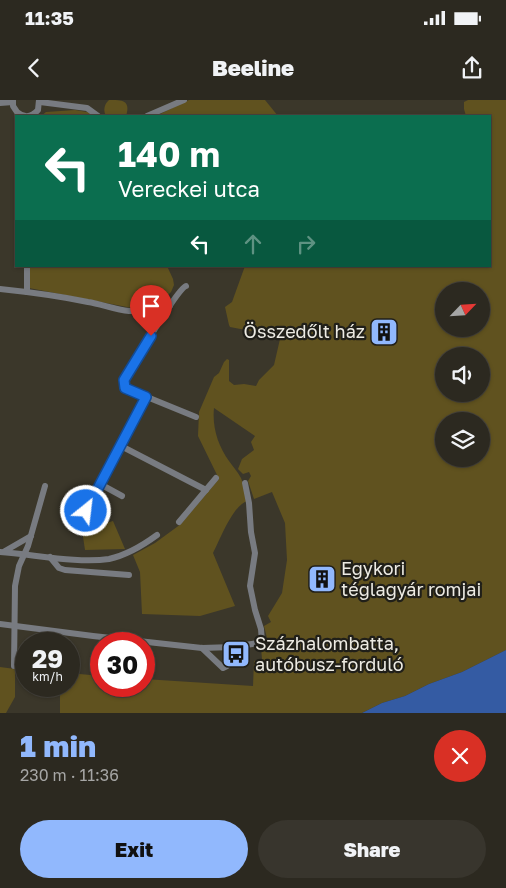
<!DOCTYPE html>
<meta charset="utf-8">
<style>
:root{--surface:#2c2920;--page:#38352d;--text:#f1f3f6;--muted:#a6a6a5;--line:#48453e;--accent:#91b8fd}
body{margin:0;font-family:"Golos Text",sans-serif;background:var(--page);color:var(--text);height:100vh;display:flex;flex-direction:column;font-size:19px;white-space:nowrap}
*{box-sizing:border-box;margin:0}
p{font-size:16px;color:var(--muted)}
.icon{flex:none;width:28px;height:28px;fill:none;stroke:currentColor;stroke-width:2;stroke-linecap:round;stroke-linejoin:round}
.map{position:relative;height:613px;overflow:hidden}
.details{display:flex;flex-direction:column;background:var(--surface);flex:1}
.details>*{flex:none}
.guide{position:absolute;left:15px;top:15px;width:476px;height:152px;border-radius:0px;box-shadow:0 1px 4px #0004,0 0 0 1px var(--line);background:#0b6e4f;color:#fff;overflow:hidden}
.needle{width:32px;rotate:65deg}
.tools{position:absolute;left:435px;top:182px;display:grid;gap:10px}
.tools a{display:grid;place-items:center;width:55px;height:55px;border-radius:50%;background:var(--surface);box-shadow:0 1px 4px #0004,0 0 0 1px var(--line);font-size:25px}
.speed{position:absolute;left:15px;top:532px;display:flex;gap:10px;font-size:25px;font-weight:700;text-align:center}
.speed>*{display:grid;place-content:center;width:65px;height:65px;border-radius:50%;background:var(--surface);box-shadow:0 1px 4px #0004,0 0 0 1px var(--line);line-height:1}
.speed small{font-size:12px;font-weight:400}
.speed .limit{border:8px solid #d22;background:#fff;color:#111}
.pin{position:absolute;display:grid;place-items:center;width:42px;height:42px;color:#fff;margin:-51px -21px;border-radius:50% 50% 50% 0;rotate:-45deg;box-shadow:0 0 5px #0007}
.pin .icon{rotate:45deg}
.me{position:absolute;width:55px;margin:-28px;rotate:29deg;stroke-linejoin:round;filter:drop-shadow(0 0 4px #0008)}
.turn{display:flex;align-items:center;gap:18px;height:105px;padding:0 20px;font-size:22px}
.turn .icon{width:65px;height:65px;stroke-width:2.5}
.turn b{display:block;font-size:35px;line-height:42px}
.lanes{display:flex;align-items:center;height:48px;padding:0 20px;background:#0003;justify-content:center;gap:25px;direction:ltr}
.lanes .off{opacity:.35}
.round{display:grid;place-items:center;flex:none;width:52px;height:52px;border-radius:26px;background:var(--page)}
.headline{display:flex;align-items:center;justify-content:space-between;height:85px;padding:0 20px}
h1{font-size:30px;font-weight:800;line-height:38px;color:var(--accent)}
.primary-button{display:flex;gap:10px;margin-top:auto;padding:10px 20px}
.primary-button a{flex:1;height:58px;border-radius:30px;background:var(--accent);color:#111;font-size:20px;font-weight:800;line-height:58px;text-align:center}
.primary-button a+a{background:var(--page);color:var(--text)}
.status{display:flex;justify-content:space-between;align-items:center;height:35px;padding:0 25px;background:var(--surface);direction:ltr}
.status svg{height:14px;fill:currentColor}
header{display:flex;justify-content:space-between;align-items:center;height:65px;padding:0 20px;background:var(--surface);font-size:22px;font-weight:800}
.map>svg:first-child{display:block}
.green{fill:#60521f;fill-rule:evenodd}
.water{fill:#345ba3}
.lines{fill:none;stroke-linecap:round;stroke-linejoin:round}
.minor{stroke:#787b81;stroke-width:6}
.route-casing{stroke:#114b97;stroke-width:12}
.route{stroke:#1a73e8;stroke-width:9}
.labels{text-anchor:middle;stroke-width:4.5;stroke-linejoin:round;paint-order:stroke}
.poi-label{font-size:18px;fill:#edebe3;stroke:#201f19;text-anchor:start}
</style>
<div class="status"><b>11:35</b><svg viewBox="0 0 49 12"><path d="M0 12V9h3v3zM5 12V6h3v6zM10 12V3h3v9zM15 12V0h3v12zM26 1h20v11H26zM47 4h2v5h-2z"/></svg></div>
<header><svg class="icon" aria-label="back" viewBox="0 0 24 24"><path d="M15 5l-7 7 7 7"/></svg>Beeline<svg class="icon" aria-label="share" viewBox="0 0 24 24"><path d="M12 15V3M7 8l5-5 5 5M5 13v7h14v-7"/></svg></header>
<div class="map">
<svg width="506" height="613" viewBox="0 0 506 613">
<rect width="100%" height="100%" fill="#3b372a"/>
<g class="green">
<path d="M109,0C122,0 131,0 126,16H106C103,11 104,4 109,0Z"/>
<path d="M189,0H265L278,16H156Z"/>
<path d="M468,0H506V550L462,572L429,584L405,596L382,603L362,613H60V586H69V573L101,576V586H144V579L253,586L254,561L262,559L261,548L269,546L264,526L271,522L268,516L282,493L287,460L285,423L272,392L254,399L248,381L251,376L249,372L243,374L238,369L242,359L254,350L251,342L255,336L214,308C212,327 218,346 229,361C233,367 238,372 241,378C244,385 246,393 248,401C233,404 220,440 213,453L235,506L200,516L142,514L140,472L133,455L155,443L181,424L219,379L198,336L199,312L214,277L219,273L224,262L227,259L229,260V281L234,285L244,284L256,286L259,280L274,265L280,239L283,237L230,227L229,225L225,207L232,202L245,166H490V16H466L464,9V2ZM444,191H481V229H444ZM444,256H481V294H444ZM444,321H481V359H444Z"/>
<path d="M75,10L93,13L95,16H41L46,12Z"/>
<path d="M30,166H167L173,179L174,185L171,192L165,198L132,208L29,188Z"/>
<path d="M113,421L125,449L85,450L82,430Z"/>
<path d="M0,567L15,569V597L6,613H0Z"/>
</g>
<path class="water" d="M506,550V613H362L382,603L405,596L429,584L462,572Z"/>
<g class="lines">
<g class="minor">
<path d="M13,0V6L17,12C24,18 32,17 38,10L39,0"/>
<path d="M40,2L87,8L98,16"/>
<path d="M0,3L13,2"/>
<path d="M147,16L184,0"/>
<path d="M27,166V192"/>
<path d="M186,186C176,190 133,266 124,280L125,288L196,317"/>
<path d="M0,189C29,192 59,196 88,202C101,204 116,210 129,211C143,212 157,197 170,206"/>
<path d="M121,346L206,390"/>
<path d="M245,383L249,403L251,432L255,453L250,486L255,510L261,529L262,542"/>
<path d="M100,384L122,396"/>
<path d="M86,411L147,297"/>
<path d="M179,422L216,378"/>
<path d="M5,451L31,436"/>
<path d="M0,452C32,454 78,464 109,459C127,455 142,446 157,435"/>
<path d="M50,457L59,468L65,470L129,475"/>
<path d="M0,524L93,536L202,548L233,547L265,542"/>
<path d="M202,548L223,568L227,566L233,547"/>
<path d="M14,566L15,486L19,466L28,446L45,386"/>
</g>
</g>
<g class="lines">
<defs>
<path id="route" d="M86,411L146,297L125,288L124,280L151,236"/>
</defs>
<use href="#route" class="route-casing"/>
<use href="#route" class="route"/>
</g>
<defs>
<symbol id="building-square" viewBox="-11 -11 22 22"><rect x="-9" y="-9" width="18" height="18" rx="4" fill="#91b8fd" stroke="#201f19"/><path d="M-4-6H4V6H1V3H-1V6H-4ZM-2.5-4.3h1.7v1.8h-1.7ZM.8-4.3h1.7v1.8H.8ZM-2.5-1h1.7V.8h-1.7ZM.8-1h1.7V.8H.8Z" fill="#111"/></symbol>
<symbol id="bus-square" viewBox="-11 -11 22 22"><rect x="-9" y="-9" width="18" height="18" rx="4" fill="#91b8fd" stroke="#201f19"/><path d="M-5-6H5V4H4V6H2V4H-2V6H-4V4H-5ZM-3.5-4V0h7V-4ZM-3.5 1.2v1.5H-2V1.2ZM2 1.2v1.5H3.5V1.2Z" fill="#111"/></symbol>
</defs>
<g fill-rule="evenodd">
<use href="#building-square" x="368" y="216" width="32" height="32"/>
<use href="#building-square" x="306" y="463" width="32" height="32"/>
<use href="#bus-square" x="220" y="538" width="32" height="32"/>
</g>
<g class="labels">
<g class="poi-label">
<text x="365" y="238" text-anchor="end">Összedőlt ház</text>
<text x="341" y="475">Egykori<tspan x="341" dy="21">téglagyár romjai</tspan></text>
<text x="255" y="550">Százhalombatta,<tspan x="255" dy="21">autóbusz-forduló</tspan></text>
</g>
</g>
</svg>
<div class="tools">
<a><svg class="needle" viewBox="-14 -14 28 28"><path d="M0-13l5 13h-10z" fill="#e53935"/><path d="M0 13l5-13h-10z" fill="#a6a6a5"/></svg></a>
<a><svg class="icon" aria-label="sound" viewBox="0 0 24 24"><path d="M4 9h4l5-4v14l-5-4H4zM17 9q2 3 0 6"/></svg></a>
<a><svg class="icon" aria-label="layers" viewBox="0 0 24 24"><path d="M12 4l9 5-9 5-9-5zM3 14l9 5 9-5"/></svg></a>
</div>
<div class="speed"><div>29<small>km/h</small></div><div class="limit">30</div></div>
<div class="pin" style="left:151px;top:236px;background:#d93025"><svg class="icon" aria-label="arrive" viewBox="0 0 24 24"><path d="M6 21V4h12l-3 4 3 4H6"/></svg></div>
<svg class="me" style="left:86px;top:411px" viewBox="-20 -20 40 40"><circle r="17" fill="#1a73e8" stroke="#fff" stroke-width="3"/><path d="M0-11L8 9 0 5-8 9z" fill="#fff"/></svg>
<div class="guide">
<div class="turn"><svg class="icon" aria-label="left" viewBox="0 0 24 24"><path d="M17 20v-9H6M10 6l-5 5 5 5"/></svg><div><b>140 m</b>Vereckei utca</div></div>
<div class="lanes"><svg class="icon" aria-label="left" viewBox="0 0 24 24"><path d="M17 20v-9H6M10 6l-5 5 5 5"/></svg><svg class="icon off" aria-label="ahead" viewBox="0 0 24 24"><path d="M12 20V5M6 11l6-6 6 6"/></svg><svg class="icon off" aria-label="right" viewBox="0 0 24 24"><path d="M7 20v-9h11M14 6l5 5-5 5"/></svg></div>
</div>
</div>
<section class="details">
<div class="headline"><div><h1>1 min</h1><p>230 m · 11:36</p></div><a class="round" style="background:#d93025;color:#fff"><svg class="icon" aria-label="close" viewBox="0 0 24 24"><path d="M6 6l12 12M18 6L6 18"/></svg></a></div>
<div class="primary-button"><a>Exit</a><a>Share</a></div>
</section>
